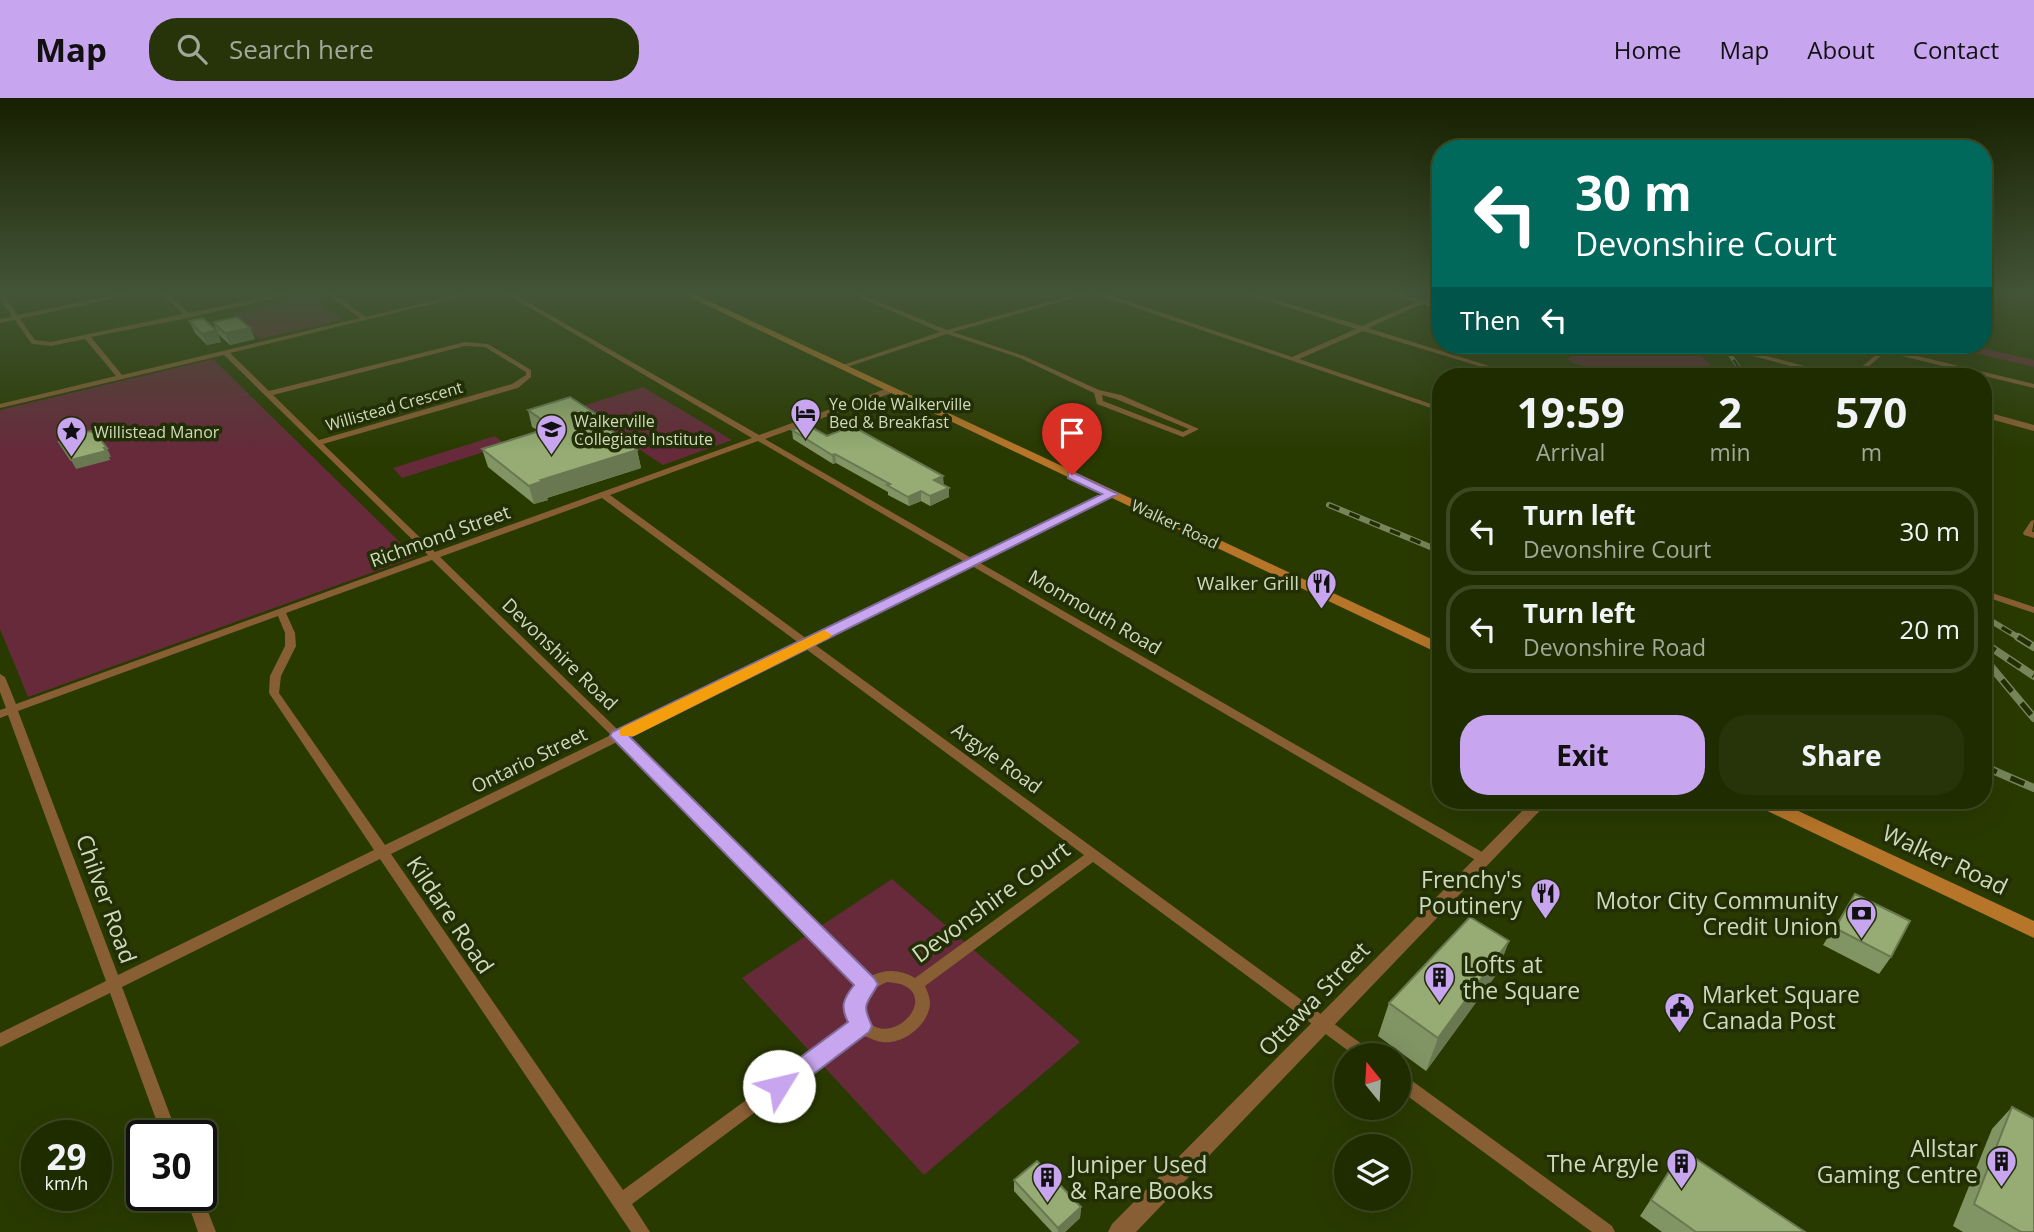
<!DOCTYPE html>
<style>
:root{--surface:#1f2c00;--page:#27340a;--text:#f1f3f6;--muted:#a1a799;--line:#3c4822;--accent:#c8a6ef}
body{margin:0;font-family:"Open Sans",sans-serif;background:var(--page);color:var(--text);height:100vh;display:flex;flex-direction:column;font-size:26px;white-space:nowrap}
*{box-sizing:border-box;margin:0}
p{font-size:23px;color:var(--muted)}
.icon{flex:none;width:38px;height:38px;fill:none;stroke:currentColor;stroke-width:2;stroke-linecap:round;stroke-linejoin:round}
.map{position:relative;flex:1;overflow:hidden}
.side{position:absolute;left:1432px;top:270px;width:560px;height:441px;display:flex;flex-direction:column;background:var(--surface);border-radius:28px;box-shadow:0 7px 28px #0002,0 0 0 2px var(--line)}
.side>*{flex:none}
.banner{position:absolute;left:1432px;top:42px;width:560px;height:214px;border-radius:28px;box-shadow:0 7px 28px #0002,0 0 0 2px var(--line);background:#00695c;color:#fff;overflow:hidden}
.needle{width:46px;rotate:342deg}
.controls{position:absolute;left:1334px;top:945px;display:grid;gap:14px}
.controls a{display:grid;place-items:center;width:77px;height:77px;border-radius:50%;background:var(--surface);box-shadow:0 7px 28px #0002,0 0 0 2px var(--line);font-size:35px}
.speed{position:absolute;left:21px;top:1022px;display:flex;gap:14px;font-size:35px;font-weight:700;text-align:center}
.speed>*{display:grid;place-content:center;width:91px;height:91px;border-radius:50%;background:var(--surface);box-shadow:0 7px 28px #0002,0 0 0 2px var(--line);line-height:1}
.speed small{font-size:18px;font-weight:400}
.speed .limit{border:4px solid #111;border-radius:10px;background:#fff;color:#111}
.pin{position:absolute;display:grid;place-items:center;width:60px;height:60px;color:#fff;margin:-72px -30px;border-radius:50% 50% 50% 0;rotate:-45deg;box-shadow:0 0 7px #0007}
.pin .icon{rotate:45deg}
.me{position:absolute;width:77px;margin:-38px;rotate:54deg;stroke-linejoin:round;filter:drop-shadow(0 0 5px #0008)}
.turn{display:flex;align-items:center;gap:24px;height:147px;padding:0 28px;font-size:32px}
.turn .icon{width:91px;height:91px;stroke-width:2.5}
.turn b{display:block;font-size:49px;line-height:60px}
.then{display:flex;align-items:center;height:66px;padding:0 28px;background:#0003;gap:14px;font-size:26px}
.eta{display:flex;justify-content:space-evenly;align-items:center;height:119px;text-align:center}
.eta b{font-size:42px;font-weight:700;line-height:49px}
.cta{display:flex;gap:14px;margin-top:auto;padding:14px 28px}
.cta a{flex:1;height:80px;border-radius:28px;background:var(--accent);color:#111;font-size:28px;font-weight:700;line-height:80px;text-align:center}
.cta a+a{background:var(--page);color:var(--text)}
ul{padding:0;list-style:none}
li{display:flex;align-items:center;gap:21px;height:88px;margin:0 14px 10px;padding:0 14px;border:4px solid var(--line);border-radius:28px}
li div{flex:1}
li b{display:block;font-size:26px}
li em{font-style:normal}
header{display:flex;align-items:center;gap:42px;box-sizing:border-box;height:98px;padding:0 35px;background:var(--accent);color:#111}
header strong{font-size:33px}
nav{display:flex;gap:38px;margin-inline-start:auto;font-size:24px}
.search{width:490px;height:63px;background:var(--page);display:flex;align-items:center;gap:18px;box-sizing:border-box;padding:0 24px;border-radius:28px;color:var(--muted);font-size:26px}
.map>svg:first-child{display:block}
.green{fill:#662a3b}
.lines{fill:none;stroke-linecap:round;stroke-linejoin:round}
.minor{fill:#885f34;fill-rule:evenodd}
.tertiary{fill:#885f34;fill-rule:evenodd}
.secondary{fill:#b77529;fill-rule:evenodd}
.rail-far2-casing{stroke:#77865a;stroke-width:4.5}
.rail-far1-casing{stroke:#77865a;stroke-width:6}
.rail-casing{stroke:#77865a;stroke-width:8}
.rail-far2{stroke:#222e05;stroke-width:2.5;stroke-dasharray:9;stroke-linecap:butt}
.rail-far1{stroke:#222e05;stroke-width:3.5;stroke-dasharray:11;stroke-linecap:butt}
.rail{stroke:#222e05;stroke-width:5;stroke-dasharray:15;stroke-linecap:butt}
.wall{fill:#819464}
.shaded-wall{fill:#697851}
.building{fill:#96ac74;stroke:#697851;stroke-width:2}
.route{fill:#c8a6ef;stroke:#826c9b;stroke-width:2}
.slow{fill:#f59e0b}
.labels{text-anchor:middle;stroke-width:7;stroke-linejoin:round;paint-order:stroke}
.far-poi-label{font-size:16px;fill:#cedabd;stroke:#222e05;text-anchor:start}
.far-street-label{font-size:16px;fill:#cedabd;stroke:#222e05}
.street-label{font-size:19px;fill:#cedabd;stroke:#222e05}
.poi-label{font-size:19px;fill:#cedabd;stroke:#222e05;text-anchor:end}
.near-street-label{font-size:23px;fill:#cedabd;stroke:#222e05}
.near-poi-label{font-size:23px;fill:#cedabd;stroke:#222e05;text-anchor:end}
</style>
<header>
<strong>Map</strong>
<div class="search"><svg class="icon" aria-label="search" viewBox="0 0 24 24"><circle cx="10" cy="10" r="6"/><path d="M15 15l6 6"/></svg>Search here</div>
<nav><a>Home</a><a>Map</a><a>About</a><a>Contact</a></nav>
</header>
<div class="map">
<svg width="2034" height="1134" viewBox="0 0 2034 1134">
<rect width="100%" height="100%" fill="#293a00"/>
<g class="green">
<path d="M311,198L342,222L259,241L231,216Z"/>
<path d="M1589,247H1704L1698,254L1720,278H1618L1573,265L1567,261Z"/>
<path d="M1953,247H1968L2034,262V269L1950,249Z"/>
<path d="M213,261L415,459L28,599L0,531V312Z"/>
<path d="M643,289L732,342L663,367L576,310Z"/>
<path d="M495,338L506,347L402,380L393,370Z"/>
<path d="M892,781L1080,944L924,1077L742,880Z"/>
</g>
<g class="lines">
<g class="minor">
<path d="M0,194L2,195L18,217L131,194H142L20,221L35,242L51,244L183,216L160,194H166L189,215L289,194H300L188,220L91,239L122,277L360,220L324,194H331L366,219L470,194H480L230,255L269,293L465,244L488,246L531,272V279L518,290L323,346L435,454L752,340L503,194H510L759,337L888,290H894V294L765,341L973,461L1109,394H1115V398L980,465L1489,758L1490,761L1489,764L1484,766L1479,764L972,468L814,546L1370,952L1373,957H1354L1093,764L925,888C927,893 930,899 930,905C929,927 903,947 882,944C875,943 867,939 860,936L632,1106L650,1134H631L380,761L122,889L178,1038H162L110,895L0,949V935L106,883L8,617L0,620V612L6,610L0,594V576L5,579L16,606L428,457L224,257L0,310V306L116,278L85,241L51,248L33,246L31,245L15,222L0,225V221L12,219L0,200ZM465,248L485,249L526,274V277L512,286L319,342L273,297ZM758,343L965,464L807,541L610,397ZM602,400L799,545L619,633L440,459ZM432,462L611,637L385,747L279,595L281,578L296,548L295,535L286,515ZM278,518L285,535V548L270,578L269,595L374,752L118,877L18,613ZM806,551L1084,757L915,880C899,871 885,871 869,879L626,640ZM617,644L859,887C846,900 842,909 850,926L623,1092L391,756ZM887,884C892,885 899,885 903,887C935,901 897,945 870,926C863,921 860,917 860,908C865,896 875,889 887,884Z"/>
<path d="M847,194H855L947,232L1084,194H1101L1292,259L1356,231L1240,194H1249L1362,228L1416,204L1383,194H1392L1421,202L1440,194V198L1428,204L1440,207V211L1422,206L1368,230L1521,278H1512L1363,233L1299,261L1440,309V313L1092,195L953,234L1024,258L1099,292L1121,297L1199,331L1183,339L1097,306L1094,295L1020,260L947,236L844,270H840V268L940,234ZM1102,297L1116,301L1189,331L1183,334L1103,303Z"/>
<path d="M1572,247H1580L1581,248L1578,250Z"/>
<path d="M1884,250L2034,286V290L1885,254L1858,278H1851Z"/>
<path d="M2034,422L2032,434H2034V440L2024,437L2023,435L2031,423Z"/>
<path d="M1983,492L2034,509V515L1983,498Z"/>
<path d="M1398,975L1404,977L1612,1128L1615,1134H1592L1398,991Z"/>
<path d="M185,1097L201,1096L216,1134H198Z"/>
</g>
<g class="tertiary">
<path d="M1712,247H1725L1842,278H1827Z"/>
<path d="M1983,313L2034,327V333L1983,319Z"/>
<path d="M1533,702H1550L1136,1134H1108L1112,1126Z"/>
</g>
<g class="secondary">
<path d="M679,194H690L1440,545V556Z"/>
<path d="M1750,702H1775L2034,823V840L1753,706Z"/>
</g>
<defs>
<path id="rail-far2" d="M1723,247L1745,278"/>
<g id="rail-far1">
<path d="M1329,407L1440,453"/>
<path d="M1983,518L2021,541"/>
</g>
<g id="rail">
<path d="M2018,539L2034,549"/>
<path d="M1983,544L2034,578"/>
<path d="M1983,559L2034,620"/>
<path d="M1983,668L2034,690"/>
</g>
</defs>
<use href="#rail-far2" class="rail-far2-casing"/>
<use href="#rail-far1" class="rail-far1-casing"/>
<use href="#rail" class="rail-casing"/>
<use href="#rail-far2" class="rail-far2"/>
<use href="#rail-far1" class="rail-far1"/>
<use href="#rail" class="rail"/>
</g>
<g class="wall">
<path d="M189,223L216,232L221,244L207,247L195,235Z"/>
<path d="M213,224L250,230L255,241L230,247L218,236Z"/>
<path d="M528,312L597,322L637,352L641,370L547,400L548,402L534,406L488,369L482,351L539,333L532,329Z"/>
<path d="M792,332L827,338L944,387L949,390V399L930,408L921,403L909,408L888,397V394L836,365L833,366L793,341Z"/>
<path d="M1855,796L1891,859L1879,876L1823,847Z"/>
<path d="M1509,843L1496,877L1426,973L1378,938L1389,905Z"/>
<path d="M2012,1009L2034,1134H1963L1953,1128L1992,1031Z"/>
<path d="M1683,1052L1805,1134H1662L1640,1118Z"/>
<path d="M1014,1082L1081,1109L1080,1120L1065,1134H1052L1014,1093Z"/>
</g>
<g class="shaded-wall">
<path d="M250,230L255,241L230,247L225,235Z"/>
<path d="M216,232L221,244L207,247L202,236Z"/>
<path d="M107,350L111,359H109L110,362L76,371L71,362Z"/>
<path d="M637,352L641,370L547,400L548,402L534,406L529,388L541,382Z"/>
<path d="M835,356L836,365L833,366L832,357Z"/>
<path d="M943,378L944,387L934,382Z"/>
<path d="M949,390V399L930,408V398Z"/>
<path d="M921,393V403L909,408L908,399Z"/>
<path d="M1509,843L1496,877L1426,973L1438,940Z"/>
<path d="M1081,1109L1080,1120L1065,1134H1058V1130Z"/>
</g>
<g class="building">
<path d="M237,219L250,230L225,235L213,224Z"/>
<path d="M203,220L216,232L202,236L189,223Z"/>
<path d="M570,299L596,316L592,318L637,352L541,382L543,383L529,388L482,351L552,329L528,312Z"/>
<path d="M807,327L827,338L852,328L943,378L934,382L949,390L930,398L921,393L908,399L887,387L890,386L835,356L832,357L792,332Z"/>
<path d="M90,333L95,335L107,350H104L106,353L71,362L59,344L66,343L64,340Z"/>
<path d="M1855,796L1910,823L1891,859L1835,830Z"/>
<path d="M1470,819L1509,843L1438,940L1389,905Z"/>
<path d="M2012,1009L2034,1021V1134H2021L1974,1106Z"/>
<path d="M1683,1052L1805,1134H1696L1651,1102Z"/>
<path d="M1037,1063L1081,1109L1058,1130L1014,1082Z"/>
</g>
<linearGradient id="sky" x2="0" y2="1"><stop stop-color="#172000"/><stop offset="0.55" stop-color="#435537"/><stop offset="1" stop-color="#435537" stop-opacity="0"/></linearGradient>
<rect width="2034" height="353" fill="url(#sky)"/>
<path class="route" d="M1072,374L1118,396L630,639L874,880L878,886C867,907 861,904 872,928L869,934L787,996L779,999L771,996L767,988L771,981L848,924C840,909 843,901 854,887L610,638L612,634L1102,396L1068,380V375Z"/>
<path class="slow" d="M824,532L832,537L829,540L634,638H621L619,634L621,630Z"/>
<defs>
<symbol id="hotel-pin" viewBox="-11 -11 22 30"><path d="M0 17L-7.5 6A9.5 9.5 0 1 1 7.5 6Z" fill="#c8a6ef" stroke="#222e05"/><path d="M-6-4.5h1.5V1H6V5H4.5V3h-9V5H-6ZM-4 0a1.8 1.8 0 1 1 3.6 0ZM.5 0V-2.5h3Q6-2.5 6 0Z" fill="#111"/></symbol>
<symbol id="school-pin" viewBox="-11 -11 22 30"><path d="M0 17L-7.5 6A9.5 9.5 0 1 1 7.5 6Z" fill="#c8a6ef" stroke="#222e05"/><path d="M0-5L7-2L0 1L-7-2ZM-4 1L0 2.5L4 1V4Q0 6-4 4Z" fill="#111"/></symbol>
<symbol id="sight-pin" viewBox="-11 -11 22 30"><path d="M0 17L-7.5 6A9.5 9.5 0 1 1 7.5 6Z" fill="#c8a6ef" stroke="#222e05"/><path d="M0-6L1.8-2.2L6-1.7L2.9 1.2L3.7 5.4L0 3.3L-3.7 5.4L-2.9 1.2L-6-1.7L-1.8-2.2Z" fill="#111"/></symbol>
<symbol id="restaurant-pin" viewBox="-11 -11 22 30"><path d="M0 17L-7.5 6A9.5 9.5 0 1 1 7.5 6Z" fill="#c8a6ef" stroke="#222e05"/><path d="M-5-6h1v4h1v-4h1v4h1v-4h1v5L-1.5 .5V6h-2V.5L-5-1ZM5-6V6H3V1.5H1.5Q1.5-4 5-6Z" fill="#111"/></symbol>
<symbol id="bank-pin" viewBox="-11 -11 22 30"><path d="M0 17L-7.5 6A9.5 9.5 0 1 1 7.5 6Z" fill="#c8a6ef" stroke="#222e05"/><path d="M-6-4H6V4H-6ZM0-2.3a2.3 2.3 0 1 0 0 4.6a2.3 2.3 0 1 0 0-4.6Z" fill="#111"/></symbol>
<symbol id="building-pin" viewBox="-11 -11 22 30"><path d="M0 17L-7.5 6A9.5 9.5 0 1 1 7.5 6Z" fill="#c8a6ef" stroke="#222e05"/><path d="M-4-6H4V6H1V3H-1V6H-4ZM-2.5-4.3h1.7v1.8h-1.7ZM.8-4.3h1.7v1.8H.8ZM-2.5-1h1.7V.8h-1.7ZM.8-1h1.7V.8H.8Z" fill="#111"/></symbol>
<symbol id="civic-pin" viewBox="-11 -11 22 30"><path d="M0 17L-7.5 6A9.5 9.5 0 1 1 7.5 6Z" fill="#c8a6ef" stroke="#222e05"/><path d="M-.6-6.5H3V-4.5H.6V-3L4-1V1h2V6H-6V1h2V-1L-.6-3ZM-1.2 2.5V6h2.4V2.5Z" fill="#111"/></symbol>
</defs>
<g fill-rule="evenodd">
<use href="#hotel-pin" x="788" y="298" width="35" height="47"/>
<use href="#school-pin" x="534" y="314" width="35" height="47"/>
<use href="#sight-pin" x="54" y="316" width="35" height="47"/>
<use href="#restaurant-pin" x="1304" y="468" width="35" height="47"/>
<use href="#restaurant-pin" x="1528" y="778" width="35" height="47"/>
<use href="#bank-pin" x="1844" y="798" width="35" height="47"/>
<use href="#building-pin" x="1422" y="862" width="35" height="47"/>
<use href="#civic-pin" x="1662" y="892" width="35" height="47"/>
<use href="#building-pin" x="1984" y="1046" width="35" height="47"/>
<use href="#building-pin" x="1664" y="1048" width="35" height="47"/>
<use href="#building-pin" x="1030" y="1062" width="35" height="47"/>
</g>
<g class="labels">
<g class="far-poi-label">
<text x="829" y="312">Ye Olde Walkerville<tspan x="829" dy="18">Bed &amp; Breakfast</tspan></text>
<text x="574" y="329">Walkerville<tspan x="574" dy="18">Collegiate Institute</tspan></text>
<text x="94" y="340">Willistead Manor</text>
</g>
<g class="far-street-label">
<text transform="translate(394 308) rotate(-16)" y="6">Willistead Crescent</text>
<text transform="translate(1175 426) rotate(25)" y="6">Walker Road</text>
</g>
<g class="street-label">
<text transform="translate(440 438) rotate(-20)" y="7">Richmond Street</text>
<text transform="translate(1095 514) rotate(30)" y="7">Monmouth Road</text>
<text transform="translate(560 556) rotate(44)" y="7">Devonshire Road</text>
<text transform="translate(997 660) rotate(36)" y="7">Argyle Road</text>
<text transform="translate(529 662) rotate(-26)" y="7">Ontario Street</text>
</g>
<g class="poi-label">
<text x="1299" y="492">Walker Grill</text>
</g>
<g class="near-street-label">
<text transform="translate(1945 762) rotate(25)" y="8">Walker Road</text>
<text transform="translate(106 801) rotate(70)" y="8">Chilver Road</text>
<text transform="translate(991 804) rotate(-36)" y="8">Devonshire Court</text>
<text transform="translate(450 817) rotate(56)" y="8">Kildare Road</text>
<text transform="translate(1314 901) rotate(-46)" y="8">Ottawa Street</text>
</g>
<g class="near-poi-label">
<text x="1522" y="790">Frenchy's<tspan x="1522" dy="26">Poutinery</tspan></text>
<text x="1838" y="811">Motor City Community<tspan x="1838" dy="26">Credit Union</tspan></text>
<text x="1463" y="875" text-anchor="start">Lofts at<tspan x="1463" dy="26">the Square</tspan></text>
<text x="1702" y="905" text-anchor="start">Market Square<tspan x="1702" dy="26">Canada Post</tspan></text>
<text x="1978" y="1059">Allstar<tspan x="1978" dy="26">Gaming Centre</tspan></text>
<text x="1659" y="1074">The Argyle</text>
<text x="1070" y="1075" text-anchor="start">Juniper Used<tspan x="1070" dy="26">&amp; Rare Books</tspan></text>
</g>
</g>
</svg>
<div class="controls">
<a><svg class="needle" viewBox="-14 -14 28 28"><path d="M0-13l5 13h-10z" fill="#e53935"/><path d="M0 13l5-13h-10z" fill="#a1a799"/></svg></a>
<a><svg class="icon" aria-label="layers" viewBox="0 0 24 24"><path d="M12 4l9 5-9 5-9-5zM3 14l9 5 9-5"/></svg></a>
</div>
<div class="speed"><div>29<small>km/h</small></div><div class="limit">30</div></div>
<div class="pin" style="left:1072px;top:377px;background:#d93025"><svg class="icon" aria-label="arrive" viewBox="0 0 24 24"><path d="M6 21V4h12l-3 4 3 4H6"/></svg></div>
<svg class="me" style="left:779px;top:988px" viewBox="-20 -20 40 40"><circle r="19" fill="#fff"/><path d="M0-13L10 11 0 6-10 11z" fill="#c8a6ef"/></svg>
<div class="banner">
<div class="turn"><svg class="icon" aria-label="left" viewBox="0 0 24 24"><path d="M17 20v-9H6M10 6l-5 5 5 5"/></svg><div><b>30 m</b>Devonshire Court</div></div>
<div class="then">Then<svg class="icon" aria-label="left" viewBox="0 0 24 24"><path d="M17 20v-9H6M10 6l-5 5 5 5"/></svg></div>
</div>
<section class="side">
<div class="eta">
<div><b>19:59</b><p>Arrival</p></div>
<div><b>2</b><p>min</p></div>
<div><b>570</b><p>m</p></div>
</div>
<ul>
<li><svg class="icon" aria-label="left" viewBox="0 0 24 24"><path d="M17 20v-9H6M10 6l-5 5 5 5"/></svg><div><b>Turn left</b><p>Devonshire Court</p></div><em>30 m</em></li>
<li><svg class="icon" aria-label="left" viewBox="0 0 24 24"><path d="M17 20v-9H6M10 6l-5 5 5 5"/></svg><div><b>Turn left</b><p>Devonshire Road</p></div><em>20 m</em></li>
</ul>
<div class="cta"><a>Exit</a><a>Share</a></div>
</section>
</div>
